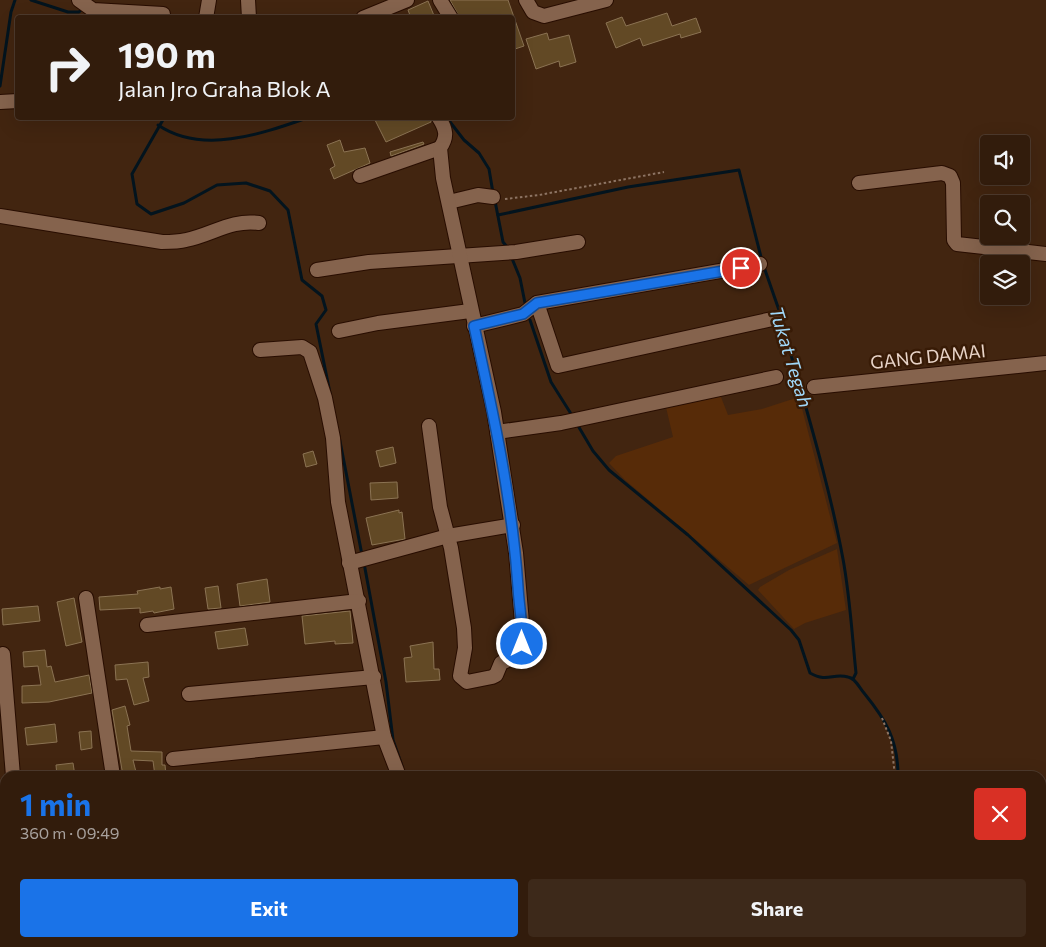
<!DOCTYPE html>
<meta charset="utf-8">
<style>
:root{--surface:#321c0c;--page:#3d291a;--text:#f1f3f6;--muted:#a8a19d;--line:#4d3a2d;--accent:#1a73e8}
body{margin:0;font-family:Commissioner,sans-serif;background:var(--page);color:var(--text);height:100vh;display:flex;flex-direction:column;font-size:19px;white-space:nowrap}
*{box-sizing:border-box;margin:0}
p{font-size:16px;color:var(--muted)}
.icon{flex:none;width:28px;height:28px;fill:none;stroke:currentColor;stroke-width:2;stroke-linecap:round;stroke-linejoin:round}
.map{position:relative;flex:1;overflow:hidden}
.panel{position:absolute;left:0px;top:771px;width:1046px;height:176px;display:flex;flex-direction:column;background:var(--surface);border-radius:15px 15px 0 0;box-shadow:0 5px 20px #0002,0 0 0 1px var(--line)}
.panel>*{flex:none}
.hud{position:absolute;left:15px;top:15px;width:500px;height:105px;border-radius:5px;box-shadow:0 5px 20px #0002,0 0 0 1px var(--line);background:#321c0c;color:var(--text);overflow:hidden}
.fabs{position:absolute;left:980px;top:135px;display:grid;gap:10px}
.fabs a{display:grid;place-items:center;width:50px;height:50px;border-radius:5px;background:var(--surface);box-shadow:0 5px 20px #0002,0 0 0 1px var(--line);font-size:25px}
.pin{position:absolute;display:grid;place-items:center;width:42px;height:42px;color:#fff;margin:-21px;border:2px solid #fff;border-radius:50%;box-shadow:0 1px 5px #0007}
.me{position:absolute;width:55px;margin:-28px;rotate:0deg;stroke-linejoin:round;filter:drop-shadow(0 0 4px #0008)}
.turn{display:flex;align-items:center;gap:18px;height:105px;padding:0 20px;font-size:22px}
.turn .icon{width:65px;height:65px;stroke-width:2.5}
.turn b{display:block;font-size:35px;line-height:42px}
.round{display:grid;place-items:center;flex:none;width:52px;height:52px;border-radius:5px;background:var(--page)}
.overview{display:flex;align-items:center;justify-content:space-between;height:85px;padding:0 20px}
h1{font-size:30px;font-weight:700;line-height:38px;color:var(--accent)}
.cta{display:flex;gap:10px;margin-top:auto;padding:10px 20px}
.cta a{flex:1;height:58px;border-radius:5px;background:var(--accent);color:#fff;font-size:20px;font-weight:700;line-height:58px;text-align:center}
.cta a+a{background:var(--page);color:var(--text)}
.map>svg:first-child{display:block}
.green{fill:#572b08}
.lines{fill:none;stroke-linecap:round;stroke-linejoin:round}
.stream{stroke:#03141e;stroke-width:3}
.building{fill:#624925;stroke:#8b7353}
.minor-casing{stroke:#280d00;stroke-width:16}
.path{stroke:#8d7463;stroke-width:2;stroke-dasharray:2.5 2.5;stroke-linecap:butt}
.minor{stroke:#85634d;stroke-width:14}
.route-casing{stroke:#114b97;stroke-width:12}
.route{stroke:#1a73e8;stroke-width:9}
.labels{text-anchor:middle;stroke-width:5;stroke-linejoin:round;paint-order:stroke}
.street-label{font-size:18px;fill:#e9d5c9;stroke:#381b06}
.water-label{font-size:19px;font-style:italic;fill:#a0d8f9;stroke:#381b06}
</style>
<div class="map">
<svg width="1046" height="947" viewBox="0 0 1046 947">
<rect width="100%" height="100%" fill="#422510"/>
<g class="green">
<path d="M719,392L728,415L762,409L799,397L837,543L749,585L625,480L609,463L616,456L673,437L665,403Z"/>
<path d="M837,549L846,610L805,623L794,629L758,590L760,587L789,570Z"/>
</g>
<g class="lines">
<g class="stream">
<path d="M31,0L68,12H79L84,7"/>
<path d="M0,86L11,12L15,0"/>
<path d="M164,118L132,174L137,204L151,214L184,203L217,185L246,183L270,191L288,210L302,280L322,296L326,310L316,324L330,393"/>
<path d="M447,118L464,140L479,153L489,169L493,193"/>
<path d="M158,125C202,155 261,134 307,118"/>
<path d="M495,201L503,242L508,248"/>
<path d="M498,215L628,187L739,170L762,261"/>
<path d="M511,256L520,278L525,303"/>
<path d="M764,267L780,313"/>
<path d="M781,319C803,399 828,478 843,559C850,597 852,635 856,673L853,679"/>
<path d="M530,320L551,382L573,417"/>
<path d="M577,424L593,451L609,470L688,535L791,630L799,640L810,673C828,683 832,673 848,677C855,678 859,687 864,693C886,720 898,740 898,776"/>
<path d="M339,436L362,555"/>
<path d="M364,563L386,682L393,740L402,766"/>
<path d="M934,942L936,947"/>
</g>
</g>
<g class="building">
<path d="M450,0H508L524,46L512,50V18H460Z"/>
<path d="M428,1L435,18H411L408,10Z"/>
<path d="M667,13L672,26L696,18L701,32L681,38L680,34L643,46L640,38L616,48L606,23L622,17L626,26Z"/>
<path d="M547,33L549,40L569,35L576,62L560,67L559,61L536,69L526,39Z"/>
<path d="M382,118H430L431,122L386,142L375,120Z"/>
<path d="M340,140L344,152L365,148L370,163L334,179L330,169L335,166L327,145Z"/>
<path d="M423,142L424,144L391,156L390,152Z"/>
<path d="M393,447L396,463L380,467L376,451Z"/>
<path d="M313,451L317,464L306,467L303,454Z"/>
<path d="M397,482L398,498L371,500L370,483Z"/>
<path d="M399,510V513L402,512L405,539L372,545L366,518Z"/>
<path d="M267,579L270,602L240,606L237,584Z"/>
<path d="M218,586L221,608L208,609L205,588Z"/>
<path d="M160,587V589L171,587L174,609L154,613L153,611L140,613V608L100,610L99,597L138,594L137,591Z"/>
<path d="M74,598L82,642L66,646L57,602Z"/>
<path d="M38,606L40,621L3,625L2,609Z"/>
<path d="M350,611L353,643L335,644V641L305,644L302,616Z"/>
<path d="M245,628L248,645L218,649L215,632Z"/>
<path d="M433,642L434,669H439L440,680L406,682L404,658L412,657L410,646Z"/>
<path d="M45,650L47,667L51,666L55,682L89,675L92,693L49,702L22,703V686L41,685L38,666L24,667L23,652Z"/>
<path d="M148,662L149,677L143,678L149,701L134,705L127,679L116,680L115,665Z"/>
<path d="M125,706L130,725L127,726L131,751L162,752V765H165L166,776H155L153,761L133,760L137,776H123L112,710Z"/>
<path d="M55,724L57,742L27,745L25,728Z"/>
<path d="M91,731L92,748L81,750L79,732Z"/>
<path d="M73,763L75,776H57L56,765Z"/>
</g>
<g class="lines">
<defs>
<g id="minor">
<path d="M79,0L93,10L163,14"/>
<path d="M248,0L249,18"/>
<path d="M440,0L451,18"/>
<path d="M526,0L533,12L544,16L606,0"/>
<path d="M206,18L209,0"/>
<path d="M363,18L407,0"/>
<path d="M0,102L18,101"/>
<path d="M360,176L440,148"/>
<path d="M859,183L942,173L950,176L953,183L954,240L957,244L1046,254"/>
<path d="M449,202L478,195L493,197"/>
<path d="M0,216L162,242C170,242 178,242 186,240C212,235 231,219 259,223"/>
<path d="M317,270L369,262L516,252L578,242"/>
<path d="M537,303L760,264"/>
<path d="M474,326L523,314L537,303L558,366L777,318"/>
<path d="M339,331L378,323L470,311"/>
<path d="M260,350L302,347L310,352L325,398L333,438L338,502L384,737L399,776"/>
<path d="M814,387L1046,363"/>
<path d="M429,426L440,507L451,548L464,628L465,648L460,676L467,682L492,677L496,675L501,663L515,657L522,644V623L516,553L494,412L443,178L440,148C448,137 446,129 439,118"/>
<path d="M497,432L561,423L776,377"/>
<path d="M349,563L448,536L513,525"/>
<path d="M86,598L113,776"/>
<path d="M147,625L359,601"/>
<path d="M3,654L13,776"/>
<path d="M189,694L374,677"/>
<path d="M173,759L384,737"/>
<path d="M0,832L5,833"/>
<path d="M0,892H5"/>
<path d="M139,942L140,947"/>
<path d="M274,942V947"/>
<path d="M509,942L510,947"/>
<path d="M46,947L71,942"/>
</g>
</defs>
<use href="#minor" class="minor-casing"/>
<g class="path">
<path d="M505,199L539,195L664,172"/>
<path d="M882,718L891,741L895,776"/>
<path d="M930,942L933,947"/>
</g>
<use href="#minor" class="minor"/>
</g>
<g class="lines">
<defs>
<path id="route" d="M522,644C523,625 519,606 518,587C512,498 493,412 474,326L523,314L537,303L741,268"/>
</defs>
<use href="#route" class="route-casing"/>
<use href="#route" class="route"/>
</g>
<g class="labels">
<g class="street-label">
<text transform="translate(928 357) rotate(-6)" y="6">GANG DAMAI</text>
</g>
<g class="water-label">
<text transform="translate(791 357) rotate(73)" y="7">Tukat Tegah</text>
</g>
</g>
</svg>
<div class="fabs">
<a><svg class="icon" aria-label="sound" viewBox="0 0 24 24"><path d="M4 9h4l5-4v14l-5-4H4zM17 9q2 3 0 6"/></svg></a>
<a><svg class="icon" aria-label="search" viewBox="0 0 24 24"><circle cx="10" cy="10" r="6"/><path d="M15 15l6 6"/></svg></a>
<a><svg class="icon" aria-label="layers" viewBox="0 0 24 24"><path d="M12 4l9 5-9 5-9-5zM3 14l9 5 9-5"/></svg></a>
</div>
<div class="pin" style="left:741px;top:268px;background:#d93025"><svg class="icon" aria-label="arrive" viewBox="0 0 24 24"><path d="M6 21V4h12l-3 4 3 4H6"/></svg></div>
<svg class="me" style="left:522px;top:644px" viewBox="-20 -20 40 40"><circle r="17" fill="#1a73e8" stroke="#fff" stroke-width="3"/><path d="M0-11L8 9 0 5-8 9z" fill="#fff"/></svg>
<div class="hud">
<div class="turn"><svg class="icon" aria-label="right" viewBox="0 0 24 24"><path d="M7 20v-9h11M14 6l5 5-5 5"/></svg><div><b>190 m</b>Jalan Jro Graha Blok A</div></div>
</div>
<section class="panel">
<div class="overview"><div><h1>1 min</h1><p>360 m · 09:49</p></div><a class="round" style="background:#d93025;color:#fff"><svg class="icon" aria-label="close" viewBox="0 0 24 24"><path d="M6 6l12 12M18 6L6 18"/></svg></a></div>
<div class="cta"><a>Exit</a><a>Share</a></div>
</section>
</div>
